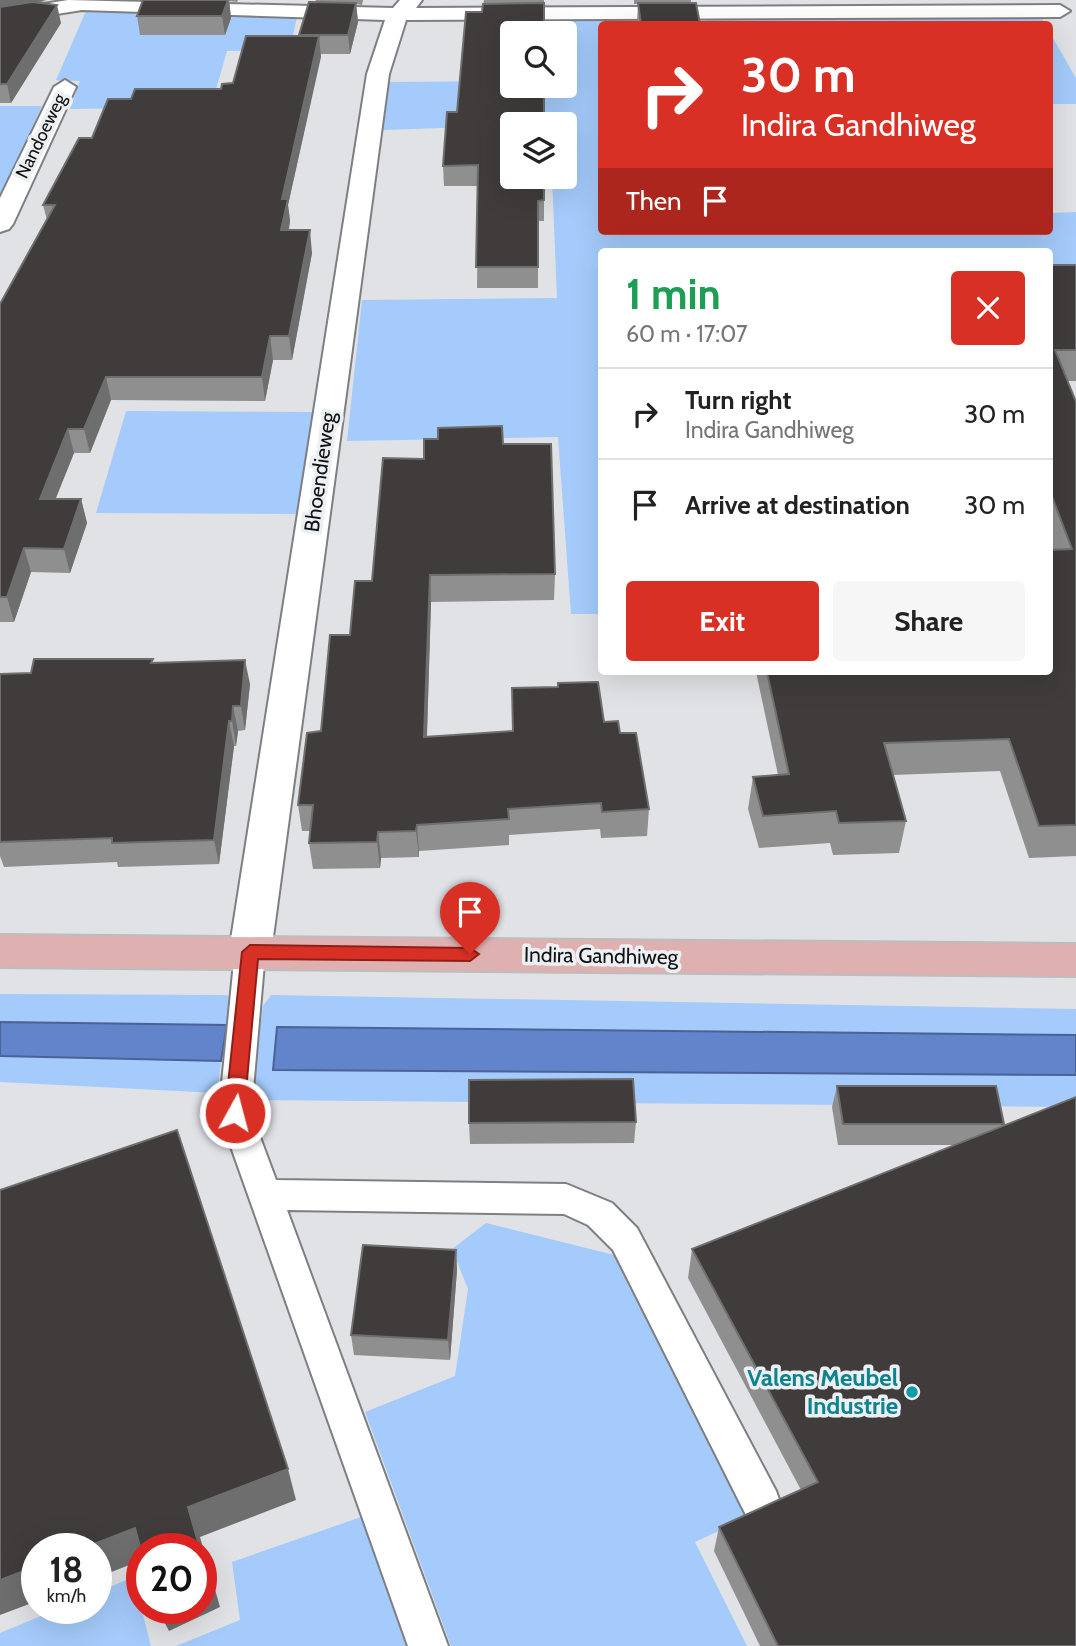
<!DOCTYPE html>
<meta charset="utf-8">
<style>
:root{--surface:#fff;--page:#f6f6f6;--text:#222;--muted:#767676;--line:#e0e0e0;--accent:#d93025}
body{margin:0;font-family:Cabin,sans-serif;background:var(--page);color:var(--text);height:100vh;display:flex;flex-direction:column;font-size:26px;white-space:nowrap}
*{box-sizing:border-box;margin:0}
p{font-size:23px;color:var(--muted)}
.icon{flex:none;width:38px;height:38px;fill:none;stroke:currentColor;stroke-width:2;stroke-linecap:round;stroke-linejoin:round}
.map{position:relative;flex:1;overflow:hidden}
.sheet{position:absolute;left:598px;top:248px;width:455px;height:427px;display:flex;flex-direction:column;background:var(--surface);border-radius:7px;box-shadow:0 7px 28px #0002}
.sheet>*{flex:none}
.hud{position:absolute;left:598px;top:21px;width:455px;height:214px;border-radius:7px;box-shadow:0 7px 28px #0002;background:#d93025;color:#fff;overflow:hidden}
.fabs{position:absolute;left:500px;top:21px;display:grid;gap:14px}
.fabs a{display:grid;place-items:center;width:77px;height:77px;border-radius:7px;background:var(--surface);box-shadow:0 7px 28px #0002;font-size:35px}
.speed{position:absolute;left:21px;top:1533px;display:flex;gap:14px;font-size:35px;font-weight:700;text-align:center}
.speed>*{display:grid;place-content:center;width:91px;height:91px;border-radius:50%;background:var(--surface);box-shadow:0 7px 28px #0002;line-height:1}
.speed small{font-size:18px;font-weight:400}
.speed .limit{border:10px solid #d22;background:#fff;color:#111}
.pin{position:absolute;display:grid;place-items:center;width:60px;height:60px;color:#fff;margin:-72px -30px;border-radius:50% 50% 50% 0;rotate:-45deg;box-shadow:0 0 7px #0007}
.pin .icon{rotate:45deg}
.me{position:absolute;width:77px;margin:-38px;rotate:7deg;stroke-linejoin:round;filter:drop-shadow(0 0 5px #0008)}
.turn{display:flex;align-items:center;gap:24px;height:147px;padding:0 28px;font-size:32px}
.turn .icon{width:91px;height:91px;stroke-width:2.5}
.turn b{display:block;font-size:49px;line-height:60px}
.then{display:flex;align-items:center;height:66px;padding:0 28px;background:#0003;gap:14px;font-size:26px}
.round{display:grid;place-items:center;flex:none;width:74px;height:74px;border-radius:7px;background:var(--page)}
.head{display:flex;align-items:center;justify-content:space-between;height:119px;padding:0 28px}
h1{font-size:42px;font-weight:700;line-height:52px;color:#1e9e55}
.cta{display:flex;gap:14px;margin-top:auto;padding:14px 28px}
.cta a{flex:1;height:80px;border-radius:7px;background:var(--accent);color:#fff;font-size:28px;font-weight:700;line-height:80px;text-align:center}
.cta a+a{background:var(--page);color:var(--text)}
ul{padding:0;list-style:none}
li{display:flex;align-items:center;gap:21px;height:91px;padding:0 28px;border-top:2px solid var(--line)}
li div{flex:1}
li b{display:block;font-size:26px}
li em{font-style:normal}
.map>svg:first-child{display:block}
.green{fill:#a4cbfb}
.water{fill:#6284cb;stroke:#4a6294;stroke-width:2}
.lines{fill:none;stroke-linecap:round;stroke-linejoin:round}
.service-casing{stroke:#7d7f82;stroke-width:4}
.minor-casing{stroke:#7d7f82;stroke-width:4}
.primary-casing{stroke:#bcbdbd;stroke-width:4}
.service{fill:#fff;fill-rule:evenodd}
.minor{fill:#fff;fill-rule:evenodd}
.primary{fill:#deb1b0;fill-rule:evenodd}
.wall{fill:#908f90}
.shaded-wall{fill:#6f6e6e}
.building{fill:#3f3c3b;stroke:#6f6e6e;stroke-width:2}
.route{fill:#d93025;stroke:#8d1f18;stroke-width:2}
.culture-dot{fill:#0f9aa8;stroke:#edf0f3;stroke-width:2.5}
.labels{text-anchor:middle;stroke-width:7;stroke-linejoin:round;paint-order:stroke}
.far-street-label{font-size:18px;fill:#111213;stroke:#edf0f3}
.street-label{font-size:21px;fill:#111213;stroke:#edf0f3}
.near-culture-label{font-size:24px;font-weight:bold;fill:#0d838f;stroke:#edf0f3;text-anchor:end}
</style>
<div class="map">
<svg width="1076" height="1646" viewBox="0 0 1076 1646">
<rect width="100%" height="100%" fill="#e0e2e5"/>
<g class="green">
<path d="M86,11L298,12L290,50L227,51L211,107L70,109L80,81L56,80Z"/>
<path d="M484,15L616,16L618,24H602V231H1050V213L1076,212V289H1050V252H602V614H571L558,437L347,441L362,300L557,298L552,177H565V124L382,130L388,82L513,81V86H565V33H513Z"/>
<path d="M706,18L1042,19L1045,24H707Z"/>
<path d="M1050,33L1076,78V104H1050Z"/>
<path d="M0,106H42L0,198Z"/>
<path d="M126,411L314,412L299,514L96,513Z"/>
<path d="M0,994L227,995L233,1002L227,1025L0,1022Z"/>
<path d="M271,995L1076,1009V1035L277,1027L273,1069L1076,1075V1107L250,1100L263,1006Z"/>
<path d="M0,1056L221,1061L217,1093L0,1082Z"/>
<path d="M486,1223L618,1256L749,1517L695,1542L747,1646H451L365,1412L455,1376L468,1289L452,1249Z"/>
<path d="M361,1517L407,1646H176L240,1620L232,1562Z"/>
<path d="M133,1577L151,1646H0V1633L60,1608H96V1593Z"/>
</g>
<g class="water">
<path d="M0,1022L227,1025L221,1061L0,1056Z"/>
<path d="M277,1027L1076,1035V1075L273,1070Z"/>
</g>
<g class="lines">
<defs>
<path id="service" d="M250,940L261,944L265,952L251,1113L276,1180L566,1184L612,1203L637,1228L776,1491L781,1505L776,1519L762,1524L748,1519L613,1250L588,1225L564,1214L287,1210L448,1646H408L219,1113L235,952L239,944Z"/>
<g id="minor">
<path d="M68,0L393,8L400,0H422L416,8L1060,5L1070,11L1060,17L406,20L389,74L271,952L265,963L250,968L235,963L229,952L367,74L385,20L82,10L0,23V11Z"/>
<path d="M65,80L76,87L13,224L9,229L0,232V198L54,87Z"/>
</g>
<path id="primary" d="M0,935L1076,944V976L0,967Z"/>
</defs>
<use href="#service" class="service-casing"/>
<use href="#minor" class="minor-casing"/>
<use href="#primary" class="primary-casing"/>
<use href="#service" class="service"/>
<use href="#minor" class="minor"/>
<use href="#primary" class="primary"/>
</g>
<g class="wall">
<path d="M0,0L46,1L37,3L61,23L11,103H0Z"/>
<path d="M143,0H238L237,2L229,1L231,18L225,35H140L137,16Z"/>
<path d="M316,0H363L362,5L356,4L358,22L350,54H321L288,205L290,221L289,230L312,253L292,360H273L265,401L111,400L90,453H74L55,499H81L87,523L70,573L31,572L14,622H0V304L47,220L43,205L92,138L131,99L221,89L233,83L299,36Z"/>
<path d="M484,0H544V221H538V288H477L478,186H444L443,166L482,12Z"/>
<path d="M634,0H691V3L700,24H637L638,4H634Z"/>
<path d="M1050,265H1076V381H1067L1076,402V856L1029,858L1000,771L893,775L906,821L899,853L833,855L830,843L759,848L748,809L753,777L778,775L756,672H1050L1051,550L1050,547Z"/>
<path d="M503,444L555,574L554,600L431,602L427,737L513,731L604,722L620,733L649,809L647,836L601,838L600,829L509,835V845L419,851V857L381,858L380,868L313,869L309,843L311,831H302L298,805L350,635L372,581L424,459Z"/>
<path d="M154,663L250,684L245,730L238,731L236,746H234L219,864L118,867L117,862L4,867L0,856V674L31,673Z"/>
<path d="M837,1086L1004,1124L1076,1646H760L714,1551L719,1527L801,1490L688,1278L692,1249L954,1145H838L832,1107Z"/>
<path d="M636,1122L634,1143L470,1144L469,1123Z"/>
<path d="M456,1250L457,1270L450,1360L354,1355L351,1335Z"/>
</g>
<g class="shaded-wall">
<path d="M0,0H47L0,9Z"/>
<path d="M229,0L231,18L225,35L222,16Z"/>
<path d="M356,3L358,22L350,54L348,35Z"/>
<path d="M57,5L61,23L11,103L7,84Z"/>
<path d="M319,36L321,57L288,205L290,221L284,253L281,230L282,199Z"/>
<path d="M310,230L312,253L292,360L289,336Z"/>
<path d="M270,336L273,360L265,401L262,377Z"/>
<path d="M106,377L111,400L90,453L84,429Z"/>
<path d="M68,429L74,453L46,523L40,499Z"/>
<path d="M81,499L87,523L70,573L64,549Z"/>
<path d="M24,548L31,572L14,622L7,597Z"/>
<path d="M430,575L431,602L426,763L424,737Z"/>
<path d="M245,660L250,684L245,730L241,706Z"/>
<path d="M233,706L238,731L236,746L232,721Z"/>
<path d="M229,721L234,746L219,864L214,840Z"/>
<path d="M417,825L419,851V857L416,831Z"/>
<path d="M378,832L381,858L380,868L377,842Z"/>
<path d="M456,1250L457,1270L450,1360L448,1340Z"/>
<path d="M288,1469L296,1500L200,1537L220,1607L169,1631L157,1608H201V1549H200L188,1507Z"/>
<path d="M135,1528L142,1549V1560L96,1578V1549H81Z"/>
<path d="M37,1566V1601L0,1615V1580Z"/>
</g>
<g class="building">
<path d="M143,0H228L222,16H137Z"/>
<path d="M32,2L57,5L7,84H0V7Z"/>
<path d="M309,2L356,3L348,35H299Z"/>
<path d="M544,3V33H513V86H544V124H513V177H544V200L538,201V267H476L478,165L443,166L447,112H457L466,12H482L483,4Z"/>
<path d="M638,3H696L700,24H641Z"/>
<path d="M246,36H319L282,199H288L281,230H310L289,336H270L262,377H106L84,429H68L40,499H81L64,549L24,548L7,597H0V304L55,205H43L79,138H92L108,99H131L135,89H221L222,84L233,83Z"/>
<path d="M1050,265H1076V350H1055L1076,402V825L1039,826L1009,739L884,743L906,821L839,823L836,811L763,816L753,777L789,774L767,672H1050V550L1072,549L1050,491Z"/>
<path d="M502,426L503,444H551L555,574L430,575L424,737L513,731L512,688L558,687V683L598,682L604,722L618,721L620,733H636L649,809L602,812L601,803L508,809L509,819L417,825L416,831L378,832L377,842L309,843L313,805H298L307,733L321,731L330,635H350L355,581H372L383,458L424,459V439H438V428Z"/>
<path d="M34,659H153L151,663L245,660L241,706H233L232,721H229L214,840L112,843V838L0,842V674L31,673Z"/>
<path d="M633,1079L636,1122L469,1123V1080Z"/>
<path d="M837,1086H996L1004,1124H843Z"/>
<path d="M1076,1097V1646H778L719,1527L818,1482L692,1249Z"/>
<path d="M177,1130L288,1469L188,1507L200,1549H142V1554L135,1528L81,1549H37V1566L0,1580V1190Z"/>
<path d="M363,1245L456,1250L448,1340L351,1335Z"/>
<path d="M201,1553L209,1580L201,1583Z"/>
</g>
<path class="route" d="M250,945L470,948L479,954L470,961L258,959L244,1113L241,1118H228L225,1113L242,952Z"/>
<circle class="culture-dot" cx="912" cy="1392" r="7"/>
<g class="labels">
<g class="far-street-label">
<text transform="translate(41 136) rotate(-64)" y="6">Nandoeweg</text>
</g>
<g class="street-label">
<text transform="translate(320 472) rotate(-82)" y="7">Bhoendieweg</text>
<text transform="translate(601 956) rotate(1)" y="7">Indira Gandhiweg</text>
</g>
<g class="near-culture-label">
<text x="898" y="1386">Valens Meubel<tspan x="898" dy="28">Industrie</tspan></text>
</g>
</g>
</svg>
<div class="fabs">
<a><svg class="icon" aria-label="search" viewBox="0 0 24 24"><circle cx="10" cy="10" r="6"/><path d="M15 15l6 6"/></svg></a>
<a><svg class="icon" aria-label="layers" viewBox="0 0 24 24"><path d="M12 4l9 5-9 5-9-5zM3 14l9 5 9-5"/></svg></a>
</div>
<div class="speed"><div>18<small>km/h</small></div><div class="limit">20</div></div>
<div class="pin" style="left:470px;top:954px;background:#d93025"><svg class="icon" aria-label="arrive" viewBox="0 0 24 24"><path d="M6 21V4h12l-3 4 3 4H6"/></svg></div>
<svg class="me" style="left:235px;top:1113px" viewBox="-20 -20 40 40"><circle r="17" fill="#d93025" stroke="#fff" stroke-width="3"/><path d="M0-11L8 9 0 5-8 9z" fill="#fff"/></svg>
<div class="hud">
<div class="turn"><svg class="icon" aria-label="right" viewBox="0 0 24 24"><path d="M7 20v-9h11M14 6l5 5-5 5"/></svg><div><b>30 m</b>Indira Gandhiweg</div></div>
<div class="then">Then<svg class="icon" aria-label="arrive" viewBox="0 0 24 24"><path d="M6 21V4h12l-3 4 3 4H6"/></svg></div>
</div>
<section class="sheet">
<div class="head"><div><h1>1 min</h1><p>60 m · 17:07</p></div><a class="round" style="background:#d93025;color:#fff"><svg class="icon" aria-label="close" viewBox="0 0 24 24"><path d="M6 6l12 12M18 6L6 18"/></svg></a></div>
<ul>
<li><svg class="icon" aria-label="right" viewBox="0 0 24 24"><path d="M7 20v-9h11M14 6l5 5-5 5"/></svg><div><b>Turn right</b><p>Indira Gandhiweg</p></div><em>30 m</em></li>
<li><svg class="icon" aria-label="arrive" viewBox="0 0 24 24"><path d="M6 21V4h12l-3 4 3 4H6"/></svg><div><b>Arrive at destination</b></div><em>30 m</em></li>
</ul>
<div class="cta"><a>Exit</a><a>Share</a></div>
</section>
</div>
